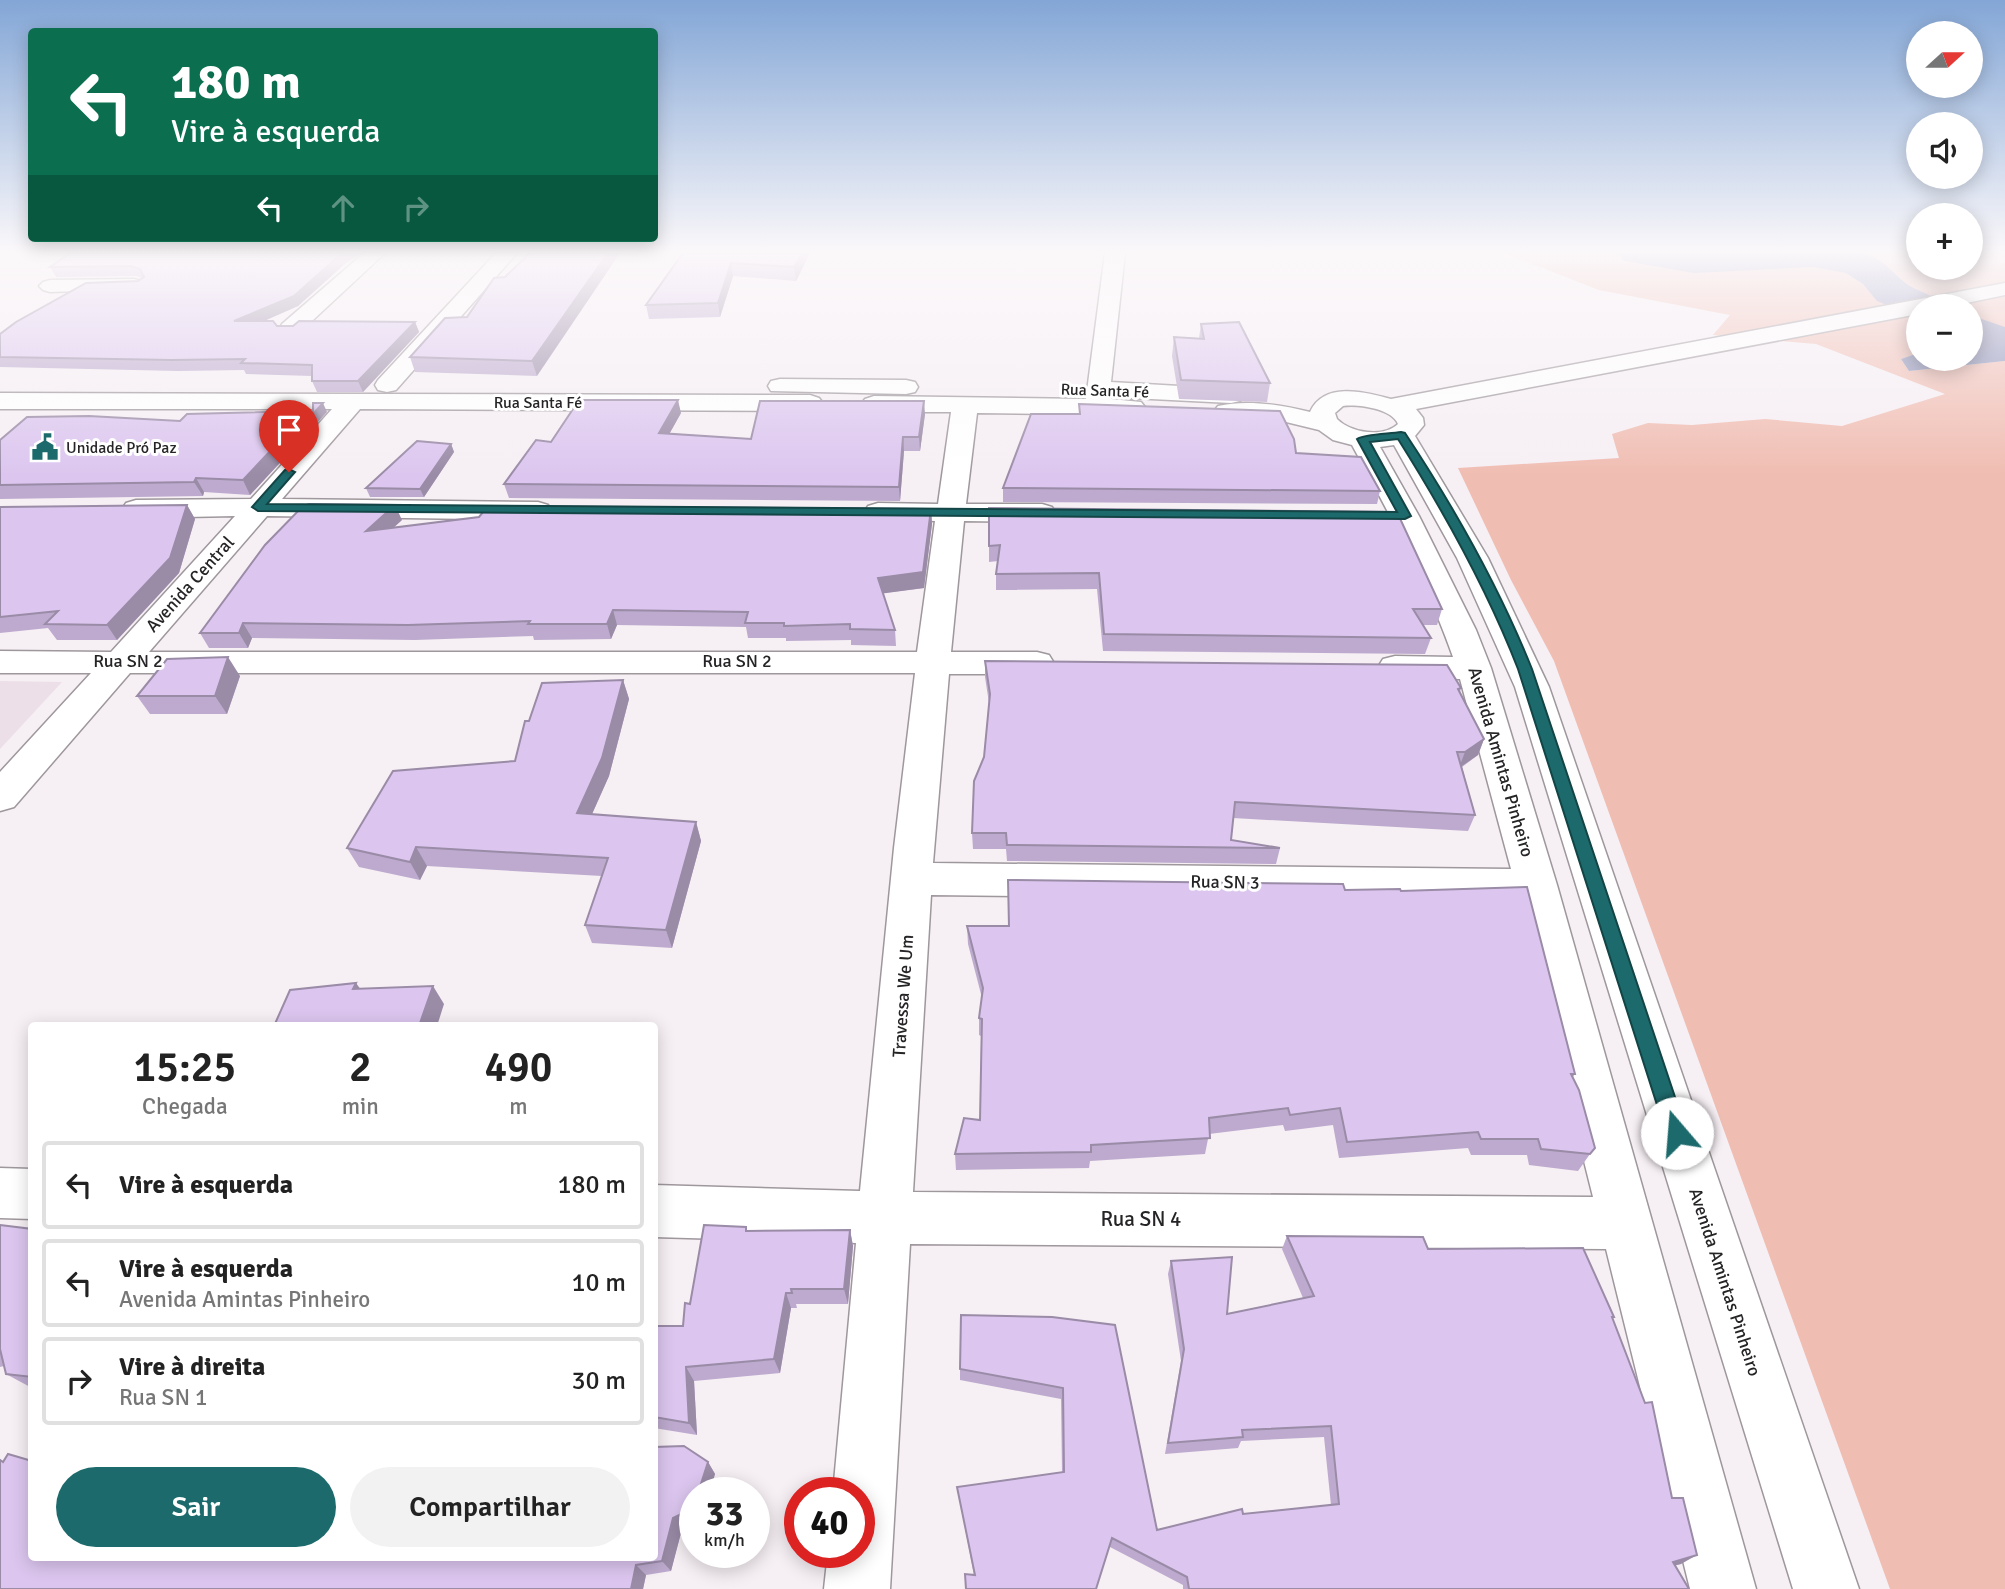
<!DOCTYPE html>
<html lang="pt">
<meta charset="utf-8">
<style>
:root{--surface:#fff;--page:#f2f2f2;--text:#222;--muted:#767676;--line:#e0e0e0;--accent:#1d6a6c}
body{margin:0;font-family:Signika,sans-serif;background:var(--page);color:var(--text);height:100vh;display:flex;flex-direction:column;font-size:26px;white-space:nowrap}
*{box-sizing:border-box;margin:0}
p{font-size:23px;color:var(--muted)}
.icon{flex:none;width:38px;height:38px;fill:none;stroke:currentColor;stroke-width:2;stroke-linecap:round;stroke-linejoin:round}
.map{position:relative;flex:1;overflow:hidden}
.sheet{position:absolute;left:28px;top:1022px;width:630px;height:539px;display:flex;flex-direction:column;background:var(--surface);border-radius:7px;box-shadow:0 4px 18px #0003}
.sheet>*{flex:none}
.banner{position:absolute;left:28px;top:28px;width:630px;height:214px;border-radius:7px;box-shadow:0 4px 18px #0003;background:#0b6e4f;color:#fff;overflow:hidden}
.needle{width:46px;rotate:69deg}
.controls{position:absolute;left:1906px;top:21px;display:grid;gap:14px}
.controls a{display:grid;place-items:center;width:77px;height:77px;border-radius:50%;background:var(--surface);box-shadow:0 4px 18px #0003;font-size:35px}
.speed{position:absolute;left:679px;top:1477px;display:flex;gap:14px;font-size:35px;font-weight:700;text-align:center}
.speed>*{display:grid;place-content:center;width:91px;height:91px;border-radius:50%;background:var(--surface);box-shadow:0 4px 18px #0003;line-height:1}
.speed small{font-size:18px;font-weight:400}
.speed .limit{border:10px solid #d22;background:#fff;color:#111}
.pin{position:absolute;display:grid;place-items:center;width:60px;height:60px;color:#fff;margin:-72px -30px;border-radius:50% 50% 50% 0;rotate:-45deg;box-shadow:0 0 7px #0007}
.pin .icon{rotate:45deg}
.me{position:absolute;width:77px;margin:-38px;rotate:342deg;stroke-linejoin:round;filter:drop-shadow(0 0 5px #0008)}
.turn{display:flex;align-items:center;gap:24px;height:147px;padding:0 28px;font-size:32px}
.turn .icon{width:91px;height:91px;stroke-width:2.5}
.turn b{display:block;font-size:49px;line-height:60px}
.lanes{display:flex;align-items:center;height:66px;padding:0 28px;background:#0003;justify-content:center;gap:35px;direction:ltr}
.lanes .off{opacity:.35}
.eta{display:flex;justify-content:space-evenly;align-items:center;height:119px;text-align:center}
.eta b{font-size:42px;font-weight:600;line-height:49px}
.cta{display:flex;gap:14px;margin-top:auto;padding:14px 28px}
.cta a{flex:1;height:80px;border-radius:42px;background:var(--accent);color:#fff;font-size:28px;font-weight:600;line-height:80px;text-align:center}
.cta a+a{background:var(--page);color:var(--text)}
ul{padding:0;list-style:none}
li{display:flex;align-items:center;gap:21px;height:88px;margin:0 14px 10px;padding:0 14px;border:4px solid var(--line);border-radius:7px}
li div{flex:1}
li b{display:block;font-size:26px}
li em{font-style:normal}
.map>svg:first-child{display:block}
.built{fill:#eddfe8}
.green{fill:#f0bdb2}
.water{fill:#8d91ba}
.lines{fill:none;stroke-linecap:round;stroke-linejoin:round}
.river{fill:#8d91ba;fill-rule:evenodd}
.minor-casing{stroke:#9e979c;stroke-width:3}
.minor{fill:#fff;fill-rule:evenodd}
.wall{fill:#bdaace}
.shaded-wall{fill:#9a8ba7}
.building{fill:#dcc6ef;stroke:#9a8ba7;stroke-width:2}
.route{fill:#1d6a6c;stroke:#134546;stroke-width:2}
.labels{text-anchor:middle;stroke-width:6;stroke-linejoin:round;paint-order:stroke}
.far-street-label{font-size:16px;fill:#262426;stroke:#fff}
.far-poi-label{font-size:16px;fill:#262426;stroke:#fff;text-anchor:start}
.street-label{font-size:18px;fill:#262426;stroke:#fff}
.near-street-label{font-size:21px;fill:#262426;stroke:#fff}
</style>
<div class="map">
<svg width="2005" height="1589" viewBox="0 0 2005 1589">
<rect width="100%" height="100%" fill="#f6eff4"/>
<path class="built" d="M0,681L62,682L0,749Z"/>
<path class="green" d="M1503,253H1918V268H1970L1971,253H2005V328L1971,337L1970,306H1918V353L1901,359L1909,371L2005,361V1589H1890L1554,661L1511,580L1458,468L1619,458L1612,434L1648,423L1692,425L1765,419L1842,426L1945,394L1816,344L1713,335L1730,315L1599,290Z"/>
<path class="water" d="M2005,328V361L1909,371L1901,359L1918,353V359H1970L1971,337Z"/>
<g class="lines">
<g class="river">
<path d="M1618,253H1862C1881,257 1890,270 1904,282C1916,292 1932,292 1942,306H1918V318L1877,301L1863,284L1846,273L1813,267L1694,273L1624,261Z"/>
<path d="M1970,315L2005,327V353L1970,344Z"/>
</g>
<defs>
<g id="minor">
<path d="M364,253H385L298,334H282L279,329L282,324Z"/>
<path d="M496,253H517L396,390L387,392L378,390L375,385L378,380Z"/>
<path d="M1105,253H1125L1111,382L1231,389L1240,391L1243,396L1240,401L1231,403L1111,397V399L1141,402L1145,407L1141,412L1132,415L977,413L966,504H1042L1052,507L1056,513L1052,519L1042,522L964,521L951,652H1037L1049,655L1054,663L1049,671L1037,674H949L933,863L1511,869L1460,679L1395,678L1383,675L1378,667L1383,659L1395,656L1453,657C1427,583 1389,513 1352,445L1333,440L1319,430L1282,421L1218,416L1214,411L1218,406C1247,399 1282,405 1310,412C1324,381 1365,392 1391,399L2005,283V295L1952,306H1918V314L1416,409L1423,418L1424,425L1415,436L1488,558L1549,687L1859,1589H1793L1515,687L1457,558L1394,445L1380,447L1419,516L1476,630L1491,668L1557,885L1756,1589H1690L1606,1249L910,1244L890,1589H824L828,1552H859V1493H833L856,1243L654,1237V1185L860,1191L894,848L915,673H130L14,807L0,811V772L91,673H0V651L111,652L235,516L136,518L126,515L122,509L126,503L136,500L251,499L332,409H0V393L810,395L819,398L823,403L819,408L810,411L360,409L282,499L538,502L548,505L552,511L548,517L538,520L267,516L149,652H917L935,521L868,518L864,512L868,506L878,503L938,504L951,412H874L865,409L861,404L865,399L874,396L1086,399ZM1343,406C1359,404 1392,409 1398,424C1383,438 1351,433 1337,419L1335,413ZM931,895L1519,901L1593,1197L913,1192Z"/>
<path d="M134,279L141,281L145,285L141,289L50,292L43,290L39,286L43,282L50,280Z"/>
<path d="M780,379L906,380L915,382L918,387L915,392L906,394L771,391L768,386L771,381Z"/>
<path d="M0,1168L32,1169V1219L0,1218Z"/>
</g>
</defs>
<use href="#minor" class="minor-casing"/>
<use href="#minor" class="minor"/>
</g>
<g class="wall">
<path d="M530,253L537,376L415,372L410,357L467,317Z"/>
<path d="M683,253H810L796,281L733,276L720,317L649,319L646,305Z"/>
<path d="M347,262L298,306L263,321L277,326L415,322L419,332L363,392H317L312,381V376L246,374L244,370L178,371L0,367V334L138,281L142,278L136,276L56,277L50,267Z"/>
<path d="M1201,324L1270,383L1267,402L1179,399L1172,356L1174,337L1199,338Z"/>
<path d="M1079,404L1296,453L1380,491L1377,504L1003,502V488L1079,414Z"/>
<path d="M308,411L315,425L250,495L204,492L203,496L0,499V440L180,421Z"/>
<path d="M681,413L669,434L751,439L925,414L920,451H904L900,501L509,498L504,484L551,442Z"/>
<path d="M451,444L454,452L424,497H370L366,488Z"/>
<path d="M187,505L195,519L179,573L117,640H57L48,628L0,633V507Z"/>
<path d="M989,508L1442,609L1437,625H1423L1431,638L1425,654L1103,651L1097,589L996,590V574L998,561L989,562Z"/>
<path d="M931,509L932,524L924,588L883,593L895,630L896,646L851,645V640L786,641V638H748L746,627L617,625L611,639L534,640L533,636L415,640L252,638L248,648H209L200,633L402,520L393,528Z"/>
<path d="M985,661L1461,688L1460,692L1484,739L1478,755L1462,767L1475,815L1468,831L1233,818L1231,840L1280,848L1276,864L1007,861L1006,849H973L972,833L984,757L989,703L985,677Z"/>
<path d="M240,676L227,714H150L137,696Z"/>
<path d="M623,680L629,699L609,776L592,814L696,822L701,841L672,948L592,943L585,925L602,876L427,866L420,880L359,867L347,848L515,761L529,721Z"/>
<path d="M1008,880L1401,891L1575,1074L1573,1077L1590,1154L1578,1171L1529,1165L1527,1155H1471L1468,1148L1339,1158L1333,1125L1285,1131L1283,1125L1209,1134L1205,1154L1090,1161L1089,1168L956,1170L955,1154L980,1120L981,1036L979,1035V1018L982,998L968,944L967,926H1009Z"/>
<path d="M0,1225L32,1229V1388L6,1374L4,1366L0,1367Z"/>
<path d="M850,1230L853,1246L848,1304H796L797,1308H791L780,1373L694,1381L697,1435L654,1428V1326H683L690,1304L748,1231Z"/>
<path d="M1287,1236L1428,1249L1614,1317L1613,1319L1681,1564L1675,1565L1689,1589H1183V1585L1110,1547L974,1575L957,1487L1062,1472L1061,1399L960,1380V1369L1052,1317L1157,1530L1243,1514L1331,1505L1324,1437L1241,1441L1238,1448L1165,1454L1181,1361L1168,1274L1171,1261L1227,1314L1303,1298L1282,1249Z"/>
<path d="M4,1462L32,1558L708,1462L715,1474L682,1529L671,1571L646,1575L643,1589H0Z"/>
</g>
<g class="shaded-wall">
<path d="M342,253H362L347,262L298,306L239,332L234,321Z"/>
<path d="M608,253H620L537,376L532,361Z"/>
<path d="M802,253H810L796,281L794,267Z"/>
<path d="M731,263L733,276L720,317L718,303Z"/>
<path d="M415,322L419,332L363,392L358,381Z"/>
<path d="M678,400L681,413L662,447L659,433Z"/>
<path d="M924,401L925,414L920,451L919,437Z"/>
<path d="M323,403L327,412L317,423L313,414Z"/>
<path d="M308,411L315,425L250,495L243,480Z"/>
<path d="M903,437L904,451L900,501L899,487Z"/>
<path d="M451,444L454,452L424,497L420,489Z"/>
<path d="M196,478L204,492L203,496L194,482Z"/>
<path d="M187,505L195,519L179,573L117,640L107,625Z"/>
<path d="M395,505L402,520L373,546L366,531Z"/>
<path d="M931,509L932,524L924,588L879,594L878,578Z"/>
<path d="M613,610L617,625L611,639L607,624Z"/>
<path d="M243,623L252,638L248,648L239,633Z"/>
<path d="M228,657L240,676L227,714L215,696Z"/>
<path d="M623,680L629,699L609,776L584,832L577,813Z"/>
<path d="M1484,739L1478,755L1459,768L1465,752Z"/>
<path d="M696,822L701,841L672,948L666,930Z"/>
<path d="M416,847L427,866L420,880L410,862Z"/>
<path d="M356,983L369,1001L353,989Z"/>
<path d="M433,986L444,1004L437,1026H419Z"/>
<path d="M850,1230L853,1246L848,1304L844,1289Z"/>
<path d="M786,1293L791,1308L780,1373L774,1359Z"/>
<path d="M686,1367L694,1381L697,1435L689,1423Z"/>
<path d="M708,1462L715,1474L710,1493H698Z"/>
<path d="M695,1505V1523L682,1529L671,1571L662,1561L673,1518Z"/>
<path d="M1697,1555L1681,1564L1657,1570L1673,1562Z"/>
<path d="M636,1565L646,1575L643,1589H631Z"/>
</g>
<g class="building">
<path d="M70,253H342L294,296L234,321H273L277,326H293L299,321L415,322L358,381H312V365L241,363L245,359L172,360L0,357V334L16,322L86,283L138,281L144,277L140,269L131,266L50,267Z"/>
<path d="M530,253H608L532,361L410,357L445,318L467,317L494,278L505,277Z"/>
<path d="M683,253H802L794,267L731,263L718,303L646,305Z"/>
<path d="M1239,322L1270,383L1181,380L1174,337L1204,339L1201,324Z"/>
<path d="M579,400H678L659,433L751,439L760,401H924L919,437H903L899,487L504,484L536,440L551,442Z"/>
<path d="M313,403H323L313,414Z"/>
<path d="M1079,404L1280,411L1294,439L1296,453L1361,457L1380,491L1003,488L1031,414H1080Z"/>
<path d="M308,411L243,480L196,478L194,482L0,485V440L27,417L89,416L180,421L187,414Z"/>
<path d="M417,441L451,444L420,489L366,488Z"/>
<path d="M309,504L395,505L366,531L479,517L488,506L931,509L923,572L878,578L895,630L850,629V624L784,626V623H745L748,612L613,610L607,624H528L530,621L408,625L243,623L239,633H200L265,545L303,506Z"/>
<path d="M187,505L170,558L107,625L45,624L58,611L0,617V507Z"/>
<path d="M989,508L1397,512L1442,609H1413L1431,638L1104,634L1099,573L996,574L1000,545L989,546Z"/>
<path d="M228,657L215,696H137L167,659Z"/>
<path d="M985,661L1447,665L1461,688L1458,689L1484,739L1465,752H1457L1475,815L1235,802L1231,840L1280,848L1007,845L1006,833H972L974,781L984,757L990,694Z"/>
<path d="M623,680L602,758L577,813L696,822L666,930L585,925L608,858L416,847L410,862L347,848L393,771L515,761L525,721H529L542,683Z"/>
<path d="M1008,880L1343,884L1345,890L1400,889L1401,891L1527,887L1575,1074H1571L1579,1090L1595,1148L1590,1154L1541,1149L1538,1139H1481L1478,1132L1347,1142L1340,1108L1290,1115L1288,1108L1209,1118L1210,1138L1091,1145V1152L955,1154L964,1118L980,1120L982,1019L979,1018L983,988L967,926H1009Z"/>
<path d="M356,983L353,989L433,986L419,1026H274L290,990Z"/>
<path d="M0,1225L32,1229V1377L6,1374L0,1349Z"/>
<path d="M704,1225L746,1227V1231L850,1230L844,1289H791L792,1293H786L774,1359L686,1367L689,1423L654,1417V1326H683L685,1303L690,1304Z"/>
<path d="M1287,1236L1423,1237L1428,1249L1583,1248L1614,1317H1612L1645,1403L1652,1402L1672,1498H1683L1697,1555L1673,1562L1689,1589H1189L1187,1577L1112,1538L1096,1589H966L965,1574L975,1575L957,1487L1064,1472L1063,1388L960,1369L961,1315L1052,1317L1115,1325L1157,1530L1242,1509L1243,1514L1339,1504L1331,1426L1242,1430L1243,1437L1168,1443L1184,1349L1171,1261L1232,1257L1227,1314L1314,1296Z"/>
<path d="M684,1446L708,1462L698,1493H695L694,1508L673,1518L662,1561L636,1565L631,1589H0V1460L3,1462L8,1454L32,1461V1558H654V1447Z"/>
</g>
<linearGradient id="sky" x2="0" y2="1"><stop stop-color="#83a6d6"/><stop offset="0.53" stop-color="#fbf8fa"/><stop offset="1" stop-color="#fbf8fa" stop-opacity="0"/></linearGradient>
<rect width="2005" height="475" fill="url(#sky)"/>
<path class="route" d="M1401,432L1405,433C1454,507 1499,587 1532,669L1687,1133L1684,1140L1677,1142L1670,1140L1666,1133L1518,669C1487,589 1444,512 1398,439L1370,442L1411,516L1405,519L258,511L252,507L285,470L289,469L295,472L267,504L1397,512L1357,439C1365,434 1389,434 1401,432Z"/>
<defs>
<symbol id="civic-bare" viewBox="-9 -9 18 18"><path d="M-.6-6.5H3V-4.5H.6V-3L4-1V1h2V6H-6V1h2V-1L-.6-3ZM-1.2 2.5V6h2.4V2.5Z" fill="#1d6a6c" stroke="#fff" stroke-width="2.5" paint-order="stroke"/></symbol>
</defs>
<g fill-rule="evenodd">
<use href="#civic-bare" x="26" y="428" width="38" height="38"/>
</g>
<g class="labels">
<g class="far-street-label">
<text transform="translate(1105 390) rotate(2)" y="6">Rua Santa Fé</text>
<text x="538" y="408">Rua Santa Fé</text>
</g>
<g class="far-poi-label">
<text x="66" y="453">Unidade Pró Paz</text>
</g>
<g class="street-label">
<text transform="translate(190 584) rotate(-48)" y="6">Avenida Central</text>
<text x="128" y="667">Rua SN 2</text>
<text x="737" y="667">Rua SN 2</text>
<text transform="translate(1501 762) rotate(74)" y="6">Avenida Amintas Pinheiro</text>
<text transform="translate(1225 882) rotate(1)" y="6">Rua SN 3</text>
<text transform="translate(903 996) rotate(-86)" y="6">Travessa We Um</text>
<text transform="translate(1725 1282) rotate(72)" y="6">Avenida Amintas Pinheiro</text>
</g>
<g class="near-street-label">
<text x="1141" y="1226">Rua SN 4</text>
</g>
</g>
</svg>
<div class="controls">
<a><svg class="needle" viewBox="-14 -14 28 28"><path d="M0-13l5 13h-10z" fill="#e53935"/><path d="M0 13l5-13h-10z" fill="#767676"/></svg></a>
<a><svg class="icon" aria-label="sound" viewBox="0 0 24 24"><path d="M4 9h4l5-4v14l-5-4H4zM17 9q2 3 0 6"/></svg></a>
<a>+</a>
<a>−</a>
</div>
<div class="speed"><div>33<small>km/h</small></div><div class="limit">40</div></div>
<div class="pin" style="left:289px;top:472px;background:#d93025"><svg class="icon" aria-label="arrive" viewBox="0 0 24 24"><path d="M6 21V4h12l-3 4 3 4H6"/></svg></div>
<svg class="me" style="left:1677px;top:1133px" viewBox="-20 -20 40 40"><circle r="19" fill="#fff"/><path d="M0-13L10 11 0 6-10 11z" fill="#1d6a6c"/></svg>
<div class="banner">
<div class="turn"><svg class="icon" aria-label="left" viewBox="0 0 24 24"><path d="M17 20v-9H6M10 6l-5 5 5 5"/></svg><div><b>180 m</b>Vire à esquerda</div></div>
<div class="lanes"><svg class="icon" aria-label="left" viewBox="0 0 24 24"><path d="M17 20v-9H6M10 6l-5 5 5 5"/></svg><svg class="icon off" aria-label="ahead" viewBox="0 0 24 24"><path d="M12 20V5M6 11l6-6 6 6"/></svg><svg class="icon off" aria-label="right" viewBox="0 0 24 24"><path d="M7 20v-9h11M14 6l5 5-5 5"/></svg></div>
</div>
<section class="sheet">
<div class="eta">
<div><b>15:25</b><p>Chegada</p></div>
<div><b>2</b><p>min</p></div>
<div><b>490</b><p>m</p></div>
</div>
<ul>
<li><svg class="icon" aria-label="left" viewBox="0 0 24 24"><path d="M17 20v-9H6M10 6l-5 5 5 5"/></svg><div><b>Vire à esquerda</b></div><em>180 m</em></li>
<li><svg class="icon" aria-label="left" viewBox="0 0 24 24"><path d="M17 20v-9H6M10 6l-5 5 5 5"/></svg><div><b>Vire à esquerda</b><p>Avenida Amintas Pinheiro</p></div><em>10 m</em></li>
<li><svg class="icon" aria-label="right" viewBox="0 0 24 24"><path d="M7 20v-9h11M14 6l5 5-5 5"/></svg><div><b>Vire à direita</b><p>Rua SN 1</p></div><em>30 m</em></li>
</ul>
<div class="cta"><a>Sair</a><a>Compartilhar</a></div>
</section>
</div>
